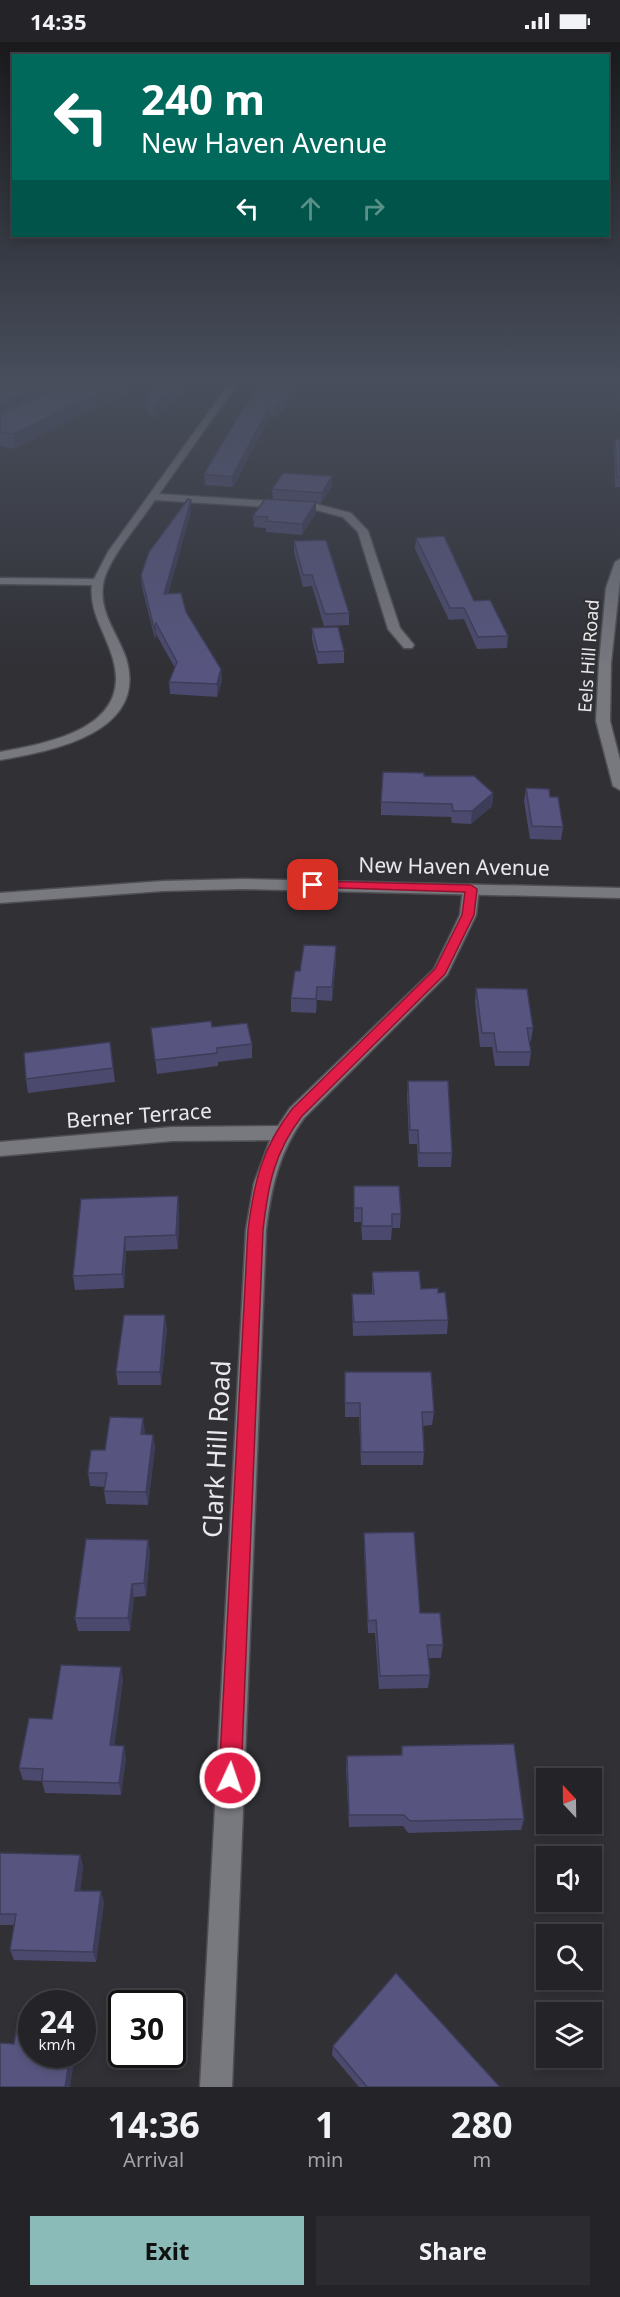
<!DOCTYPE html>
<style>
:root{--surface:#242428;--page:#2c2c30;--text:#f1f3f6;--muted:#a3a4a8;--line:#414145;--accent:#8bbbb9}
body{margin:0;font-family:"Noto Sans",sans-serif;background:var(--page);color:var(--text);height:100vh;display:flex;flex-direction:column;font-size:22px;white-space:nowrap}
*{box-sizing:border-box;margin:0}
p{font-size:20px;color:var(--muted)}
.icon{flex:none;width:33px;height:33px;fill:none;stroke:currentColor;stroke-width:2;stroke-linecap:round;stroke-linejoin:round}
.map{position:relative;height:2045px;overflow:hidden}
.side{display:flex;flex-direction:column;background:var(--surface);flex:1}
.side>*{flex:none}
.guide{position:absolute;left:12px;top:12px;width:597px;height:183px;border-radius:0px;box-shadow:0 3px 9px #0003,0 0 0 2px var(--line);background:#00695c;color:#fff;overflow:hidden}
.needle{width:39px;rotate:338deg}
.buttons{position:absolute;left:536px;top:1726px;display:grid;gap:12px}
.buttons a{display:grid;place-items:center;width:66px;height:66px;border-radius:0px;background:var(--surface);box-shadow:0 3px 9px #0003,0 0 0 2px var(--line);font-size:30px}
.speed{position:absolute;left:18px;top:1948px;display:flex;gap:12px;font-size:30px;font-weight:700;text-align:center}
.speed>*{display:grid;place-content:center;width:78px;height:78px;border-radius:50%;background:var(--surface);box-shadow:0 3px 9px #0003,0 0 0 2px var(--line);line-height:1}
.speed small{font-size:15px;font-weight:400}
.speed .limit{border:3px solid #111;border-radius:9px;background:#fff;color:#111}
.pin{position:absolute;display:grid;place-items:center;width:51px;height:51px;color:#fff;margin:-26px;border-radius:12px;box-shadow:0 3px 9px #0006}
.me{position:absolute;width:66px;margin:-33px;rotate:3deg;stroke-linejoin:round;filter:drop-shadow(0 0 4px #0008)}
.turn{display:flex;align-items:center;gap:21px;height:126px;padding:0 30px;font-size:27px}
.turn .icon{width:78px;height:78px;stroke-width:2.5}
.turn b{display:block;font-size:42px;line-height:51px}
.lanes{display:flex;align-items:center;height:57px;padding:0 30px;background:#0003;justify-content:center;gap:30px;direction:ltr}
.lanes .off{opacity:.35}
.eta{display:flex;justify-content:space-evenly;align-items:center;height:102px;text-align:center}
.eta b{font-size:36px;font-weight:700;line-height:42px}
.action{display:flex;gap:12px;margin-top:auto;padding:12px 30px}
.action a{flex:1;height:69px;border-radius:0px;background:var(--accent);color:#111;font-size:24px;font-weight:700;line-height:69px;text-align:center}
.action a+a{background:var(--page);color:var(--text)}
.status{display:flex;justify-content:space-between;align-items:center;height:42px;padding:0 30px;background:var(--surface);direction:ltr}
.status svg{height:16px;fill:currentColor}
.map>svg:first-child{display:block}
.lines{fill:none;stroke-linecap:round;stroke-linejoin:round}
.street-casing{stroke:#4e4e53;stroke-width:3}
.secondary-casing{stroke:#4e4e53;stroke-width:3}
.street{fill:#78787f;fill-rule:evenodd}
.secondary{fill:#78787f;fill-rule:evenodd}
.wall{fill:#4b496d}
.shaded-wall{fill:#3d3c59}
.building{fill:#57557f;stroke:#3d3c59;stroke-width:1.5}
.route{fill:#e11d48;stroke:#92132f;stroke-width:1.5}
.labels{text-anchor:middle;stroke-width:4.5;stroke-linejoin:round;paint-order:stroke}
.far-street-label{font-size:18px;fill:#e9e9ec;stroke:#303035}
.street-label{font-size:21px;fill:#e9e9ec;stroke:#303035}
.near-street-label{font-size:26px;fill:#e9e9ec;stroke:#303035}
</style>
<div class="status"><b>14:35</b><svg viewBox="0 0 49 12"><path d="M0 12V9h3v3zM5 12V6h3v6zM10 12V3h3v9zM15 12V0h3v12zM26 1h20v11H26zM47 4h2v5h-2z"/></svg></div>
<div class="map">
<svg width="620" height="2045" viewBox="0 0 620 2045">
<rect width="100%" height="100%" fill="#303035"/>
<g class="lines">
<defs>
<g id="street">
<path d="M229,342H237L159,452L316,462L351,471L368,489L400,586L414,603L412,606H404L388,587L358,490L343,475L316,468L155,458C140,481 107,517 103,543C99,571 118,592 126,616C149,691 52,709 0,718V710C49,701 133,686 113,617C106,591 89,571 92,543L0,542V536L94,537L108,510Z"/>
<path d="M620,517V538L611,621L610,679L620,718V748L613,744L596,679L599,621L606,546L615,520Z"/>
<path d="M471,842L479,847L476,873L447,933L304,1076C279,1110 271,1146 266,1188L232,2045H200L246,1188L254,1141L270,1098L172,1099L0,1114V1100L172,1085L278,1084L290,1066L434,927L460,873L463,847Z"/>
</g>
<path id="secondary" d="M242,837L620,846V856L242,847L163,849L0,861V851L163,839Z"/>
</defs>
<use href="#street" class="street-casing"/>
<use href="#secondary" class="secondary-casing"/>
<use href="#street" class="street"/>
<use href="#secondary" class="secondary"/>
</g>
<g class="wall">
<path d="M0,342H145L15,407L0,404Z"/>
<path d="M157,342H193L154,376L148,371L147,357Z"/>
<path d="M263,342H300L284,370H280L277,375H270L233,445L205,443L204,432Z"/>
<path d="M615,397H620V445H615L614,407Z"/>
<path d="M332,434V445L321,461H316V470L302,493L266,490V486L254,485L253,474L273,457L272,447Z"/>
<path d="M191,458V469L168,552L186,570L221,627L222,639L217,655L170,652L169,640L175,626L156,592L155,597L142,545L141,533Z"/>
<path d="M416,496L474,559L508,594L507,606L477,607L464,577L449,578L415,507Z"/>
<path d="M294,499L349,571V583L324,584L312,544L303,545L294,510Z"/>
<path d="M312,586L344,609V621L318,622L312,597Z"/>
<path d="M424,734L493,751L492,764L471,782L452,781L451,775L381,773V760Z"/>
<path d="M526,746L550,755L563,785L561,798L530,797L524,759Z"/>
<path d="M336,918L332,959L317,958L316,971L291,970V956L300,929Z"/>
<path d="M476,946L533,986L531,999H529L531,1010L529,1024H495L492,1005H480L475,960Z"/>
<path d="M212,985L252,1002V1016L218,1020V1024L157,1032L151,986Z"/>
<path d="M110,1000L115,1040L28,1051L26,1037Z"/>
<path d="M408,1039L452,1111L451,1125H418L417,1102H409L407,1053Z"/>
<path d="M354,1144L401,1172L400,1186H392L391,1198H362L361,1180H354Z"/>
<path d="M81,1157L179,1168L178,1207L126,1209L124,1246L75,1248L73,1234Z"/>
<path d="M372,1230L421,1247L438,1251L448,1278L447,1292L353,1294L352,1266V1252H372Z"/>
<path d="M167,1287L161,1343H118L116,1330Z"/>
<path d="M345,1330L434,1370L432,1383L423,1384L424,1410L423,1423H361L359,1375H345Z"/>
<path d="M145,1390V1392L153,1393L155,1406L148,1463L106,1462L104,1449L105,1445L90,1444L88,1431L105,1408Z"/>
<path d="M364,1491L443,1603L441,1616H428L430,1633L428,1646L379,1647L375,1591H368L364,1504Z"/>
<path d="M148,1498L150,1511L146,1554L134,1555L130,1589H78L75,1576Z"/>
<path d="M123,1637L114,1703L126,1716L121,1753L45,1751L42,1739L23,1738L19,1726L52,1677Z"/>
<path d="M402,1704L524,1777L521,1788L408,1791L403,1784L349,1785L346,1726L347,1714L401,1713Z"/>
<path d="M0,1811L80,1813L83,1824L80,1849L104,1860L96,1920L14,1918L10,1908L14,1883H0Z"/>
<path d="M333,2004L500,2045H359L332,2013Z"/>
</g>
<g class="shaded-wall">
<path d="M46,342H78L0,377V362Z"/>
<path d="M117,342H145L15,407L14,392Z"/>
<path d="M177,342H193L154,376L153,363Z"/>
<path d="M294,342H300L284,370V361Z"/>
<path d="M280,361V370L277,375V366Z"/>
<path d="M269,365L270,375L233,445L232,435Z"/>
<path d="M332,434V445L321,461L322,451Z"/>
<path d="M191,458V469L165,564L164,552Z"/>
<path d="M316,460V470L302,493V482Z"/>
<path d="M156,581V592L155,597L154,586Z"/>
<path d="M221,627L222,639L217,655V642Z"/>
<path d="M493,751L492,764L471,782L472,769Z"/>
<path d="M336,904V918L332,959V945Z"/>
<path d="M317,945V958L316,971V957Z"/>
<path d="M178,1154L179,1168L178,1207L176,1193Z"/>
<path d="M125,1195L126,1209L124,1246L122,1232Z"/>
<path d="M165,1273L167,1287L161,1343L160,1330Z"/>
<path d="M143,1376L145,1390L143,1406L141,1392Z"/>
<path d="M153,1393L155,1406L148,1463L146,1450Z"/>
<path d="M148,1498L150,1511L146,1554L144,1541Z"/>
<path d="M132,1542L134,1555L130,1589L128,1576Z"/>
<path d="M121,1625L123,1637L113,1715L110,1703Z"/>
<path d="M124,1704L126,1716L121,1753L119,1741Z"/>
<path d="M80,1813L83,1824L79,1860L75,1849Z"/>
<path d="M101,1849L104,1860L96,1920L93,1910Z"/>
<path d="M70,2013H75L70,2045H65Z"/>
</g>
<g class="building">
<path d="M0,342H46L0,362Z"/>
<path d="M67,342H117L14,392L0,390V371Z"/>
<path d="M157,342H177L153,363L147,357Z"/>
<path d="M263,342H294L284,361H280L277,366L269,365L232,435L204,432L242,368Z"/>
<path d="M615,397H620V435H617Z"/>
<path d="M283,431L332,434L322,451L272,447Z"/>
<path d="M188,457L191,458L164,552L181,551L186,570L221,627L217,642L169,640L177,620L156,581L154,586L141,533L149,510Z"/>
<path d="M265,457L316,460L302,482L266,479L268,475L253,474Z"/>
<path d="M444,494L474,559L490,558L508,594L478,595L464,566H450L416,496Z"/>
<path d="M326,498L349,571L325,572L312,533H303L294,499Z"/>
<path d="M338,585L344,609L318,610L312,586Z"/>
<path d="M383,730L424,731V734H474L493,751L472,769H453L452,762L381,760Z"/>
<path d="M526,746L549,747L550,755H558L563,785L532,784Z"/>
<path d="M304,903L336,904L332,945H317L316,957L291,956L295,929H300Z"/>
<path d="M476,946L527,947L533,986H527L531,1010H497L494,991H482Z"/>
<path d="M211,979L212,985L247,981L252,1002L217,1006V1011L155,1018L151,986Z"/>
<path d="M110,1000L113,1026L26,1037L24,1011Z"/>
<path d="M408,1039H448L452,1111H419L418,1088H410Z"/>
<path d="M354,1144H399L401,1172H392V1184H362V1166H354Z"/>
<path d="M178,1154L176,1193L125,1195L122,1232L73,1234L81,1157Z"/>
<path d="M419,1229L421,1247L438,1246V1251L445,1250L448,1278L354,1280L352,1252H374L372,1230Z"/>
<path d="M124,1273H165L160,1330H116Z"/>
<path d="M345,1330H431L434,1370H422L424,1410H361L360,1361H345Z"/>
<path d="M110,1375L143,1376L141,1392L153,1393L146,1450L104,1449L107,1431H88L91,1408H105Z"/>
<path d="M414,1490L420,1571H440L443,1603H427L430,1633L380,1634L376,1578L368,1579L364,1491Z"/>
<path d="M86,1497L148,1498L144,1541L132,1542L128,1576H75Z"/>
<path d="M61,1623L121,1625L110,1703L124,1704L119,1741L42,1739L43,1727L19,1726L29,1676L52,1677Z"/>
<path d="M514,1702L524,1777L410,1779L404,1773H349L347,1714L402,1713V1704Z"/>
<path d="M0,1811L80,1813L75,1849H101L93,1910L10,1908L16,1872H0Z"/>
<path d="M396,1931L500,2045H367L333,2004Z"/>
<path d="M19,1971H32V2013H70L65,2045H0V2001L14,2002Z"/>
</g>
<linearGradient id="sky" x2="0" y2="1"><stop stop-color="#1a1a1d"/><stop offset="0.54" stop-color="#484e5c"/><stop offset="1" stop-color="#484e5c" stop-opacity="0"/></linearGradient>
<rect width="620" height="628" fill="url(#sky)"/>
<path class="route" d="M313,839L471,843L477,847L474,873L445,932L302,1074C274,1110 268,1144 263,1188L241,1736L238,1743L230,1746L223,1743L219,1736L248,1188C254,1140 262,1106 292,1067L435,927L462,873L465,850L309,845L307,843Z"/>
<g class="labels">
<g class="far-street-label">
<text transform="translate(589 614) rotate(-86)" y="6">Eels Hill Road</text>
</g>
<g class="street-label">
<text transform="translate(454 825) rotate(1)" y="7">New Haven Avenue</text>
<text transform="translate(139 1074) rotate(-4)" y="7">Berner Terrace</text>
</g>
<g class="near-street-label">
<text transform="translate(217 1407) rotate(-87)" y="9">Clark Hill Road</text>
</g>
</g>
</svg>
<div class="buttons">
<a><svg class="needle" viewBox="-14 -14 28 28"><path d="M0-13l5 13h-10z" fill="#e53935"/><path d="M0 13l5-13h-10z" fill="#a3a4a8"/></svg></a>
<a><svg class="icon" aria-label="sound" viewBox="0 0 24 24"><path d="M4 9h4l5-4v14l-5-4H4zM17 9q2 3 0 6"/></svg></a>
<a><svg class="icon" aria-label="search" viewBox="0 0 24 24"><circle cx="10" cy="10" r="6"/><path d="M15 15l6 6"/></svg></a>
<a><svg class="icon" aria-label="layers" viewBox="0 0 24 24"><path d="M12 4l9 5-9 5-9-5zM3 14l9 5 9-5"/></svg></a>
</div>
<div class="speed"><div>24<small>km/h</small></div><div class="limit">30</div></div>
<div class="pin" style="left:313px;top:843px;background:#d93025"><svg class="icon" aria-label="arrive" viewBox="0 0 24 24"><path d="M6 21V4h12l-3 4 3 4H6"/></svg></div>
<svg class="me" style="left:230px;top:1736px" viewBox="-20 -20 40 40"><circle r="17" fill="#e11d48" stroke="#fff" stroke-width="3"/><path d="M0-11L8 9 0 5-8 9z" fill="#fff"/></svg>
<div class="guide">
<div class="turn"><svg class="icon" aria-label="left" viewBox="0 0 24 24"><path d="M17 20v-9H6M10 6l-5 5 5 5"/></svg><div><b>240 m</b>New Haven Avenue</div></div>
<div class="lanes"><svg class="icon" aria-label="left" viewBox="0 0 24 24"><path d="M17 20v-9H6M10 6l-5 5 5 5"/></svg><svg class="icon off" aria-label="ahead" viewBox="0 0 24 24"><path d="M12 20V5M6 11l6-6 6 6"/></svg><svg class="icon off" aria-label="right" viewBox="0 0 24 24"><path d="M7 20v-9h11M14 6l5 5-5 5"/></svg></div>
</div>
</div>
<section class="side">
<div class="eta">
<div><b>14:36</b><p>Arrival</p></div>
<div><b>1</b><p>min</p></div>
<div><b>280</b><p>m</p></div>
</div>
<div class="action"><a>Exit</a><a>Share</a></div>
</section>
